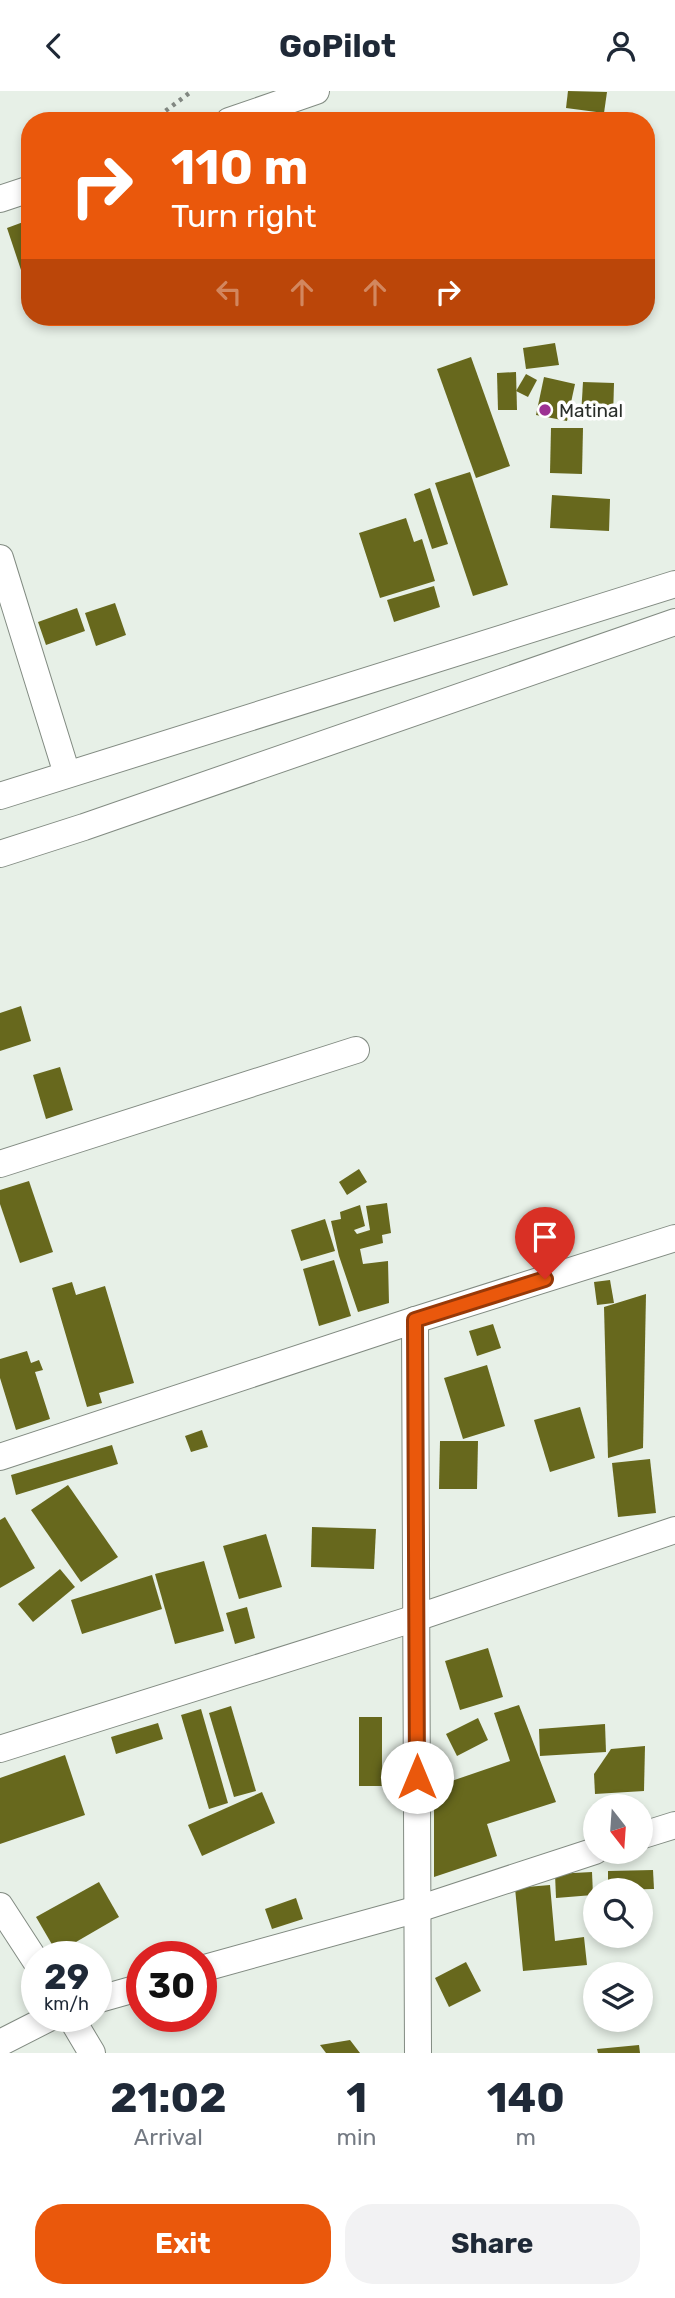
<!DOCTYPE html>
<style>
:root{--surface:#fff;--page:#f2f2f3;--text:#1f2937;--muted:#747a83;--accent:#ea580c}
body{margin:0;font-family:Rubik,sans-serif;background:var(--page);color:var(--text);height:100vh;display:flex;flex-direction:column;font-size:26px;white-space:nowrap}
*{box-sizing:border-box;margin:0}
p{font-size:23px;color:var(--muted)}
.icon{flex:none;width:38px;height:38px;fill:none;stroke:currentColor;stroke-width:2;stroke-linecap:round;stroke-linejoin:round}
.map{position:relative;height:1962px;overflow:hidden}
.details{display:flex;flex-direction:column;background:var(--surface);flex:1}
.details>*{flex:none}
.banner{position:absolute;left:21px;top:21px;width:634px;height:214px;border-radius:28px;box-shadow:0 4px 10px #0003;background:#ea580c;color:#fff;overflow:hidden}
.needle{width:46px;rotate:163deg}
.tools{position:absolute;left:583px;top:1703px;display:grid;gap:14px}
.tools a{display:grid;place-items:center;width:70px;height:70px;border-radius:50%;background:var(--surface);box-shadow:0 4px 10px #0003;font-size:35px}
.speed{position:absolute;left:21px;top:1850px;display:flex;gap:14px;font-size:35px;font-weight:700;text-align:center}
.speed>*{display:grid;place-content:center;width:91px;height:91px;border-radius:50%;background:var(--surface);box-shadow:0 4px 10px #0003;line-height:1}
.speed small{font-size:18px;font-weight:400}
.speed .limit{border:10px solid #d22;background:#fff;color:#111}
.pin{position:absolute;display:grid;place-items:center;width:60px;height:60px;color:#fff;margin:-72px -30px;border-radius:50% 50% 50% 0;rotate:-45deg;box-shadow:0 0 7px #0007}
.pin .icon{rotate:45deg}
.me{position:absolute;width:77px;margin:-38px;rotate:0deg;stroke-linejoin:round;filter:drop-shadow(0 0 5px #0008)}
.turn{display:flex;align-items:center;gap:24px;height:147px;padding:0 35px;font-size:32px}
.turn .icon{width:91px;height:91px;stroke-width:2.5}
.turn b{display:block;font-size:49px;line-height:60px}
.lanes{display:flex;align-items:center;height:66px;padding:0 35px;background:#0003;justify-content:center;gap:35px;direction:ltr}
.lanes .off{opacity:.35}
.eta{display:flex;justify-content:space-evenly;align-items:center;height:119px;text-align:center}
.eta b{font-size:42px;font-weight:700;line-height:49px}
.cta{display:flex;gap:14px;margin-top:auto;padding:14px 35px}
.cta a{flex:1;height:80px;border-radius:28px;background:var(--accent);color:#fff;font-size:28px;font-weight:700;line-height:80px;text-align:center}
.cta a+a{background:var(--page);color:var(--text)}
header{display:flex;justify-content:space-between;align-items:center;height:91px;padding:0 35px;background:var(--surface);font-size:32px;font-weight:700}
.map>svg:first-child{display:block}
.building{fill:#67681d}
.lines{fill:none;stroke-linecap:round;stroke-linejoin:round}
.street-casing{stroke:#828b82;stroke-width:28}
.path{stroke:#818781;stroke-width:4.5;stroke-dasharray:3.5 5;stroke-linecap:butt}
.street{stroke:#fff;stroke-width:26}
.route-casing{stroke:#983908;stroke-width:18}
.route{stroke:#ea580c;stroke-width:12}
.poi-dot{fill:#9c3193;stroke:#fff;stroke-width:2.5}
.labels{text-anchor:middle;stroke-width:7;stroke-linejoin:round;paint-order:stroke}
.poi-label{font-size:19px;fill:#2a2e2a;stroke:#fff;text-anchor:start}
</style>
<header><svg class="icon" aria-label="back" viewBox="0 0 24 24"><path d="M15 5l-7 7 7 7"/></svg>GoPilot<svg class="icon" aria-label="person" viewBox="0 0 24 24"><circle cx="12" cy="8" r="4"/><path d="M4 21q1-7 8-7t8 7"/></svg></header>
<div class="map">
<svg width="675" height="1962" viewBox="0 0 675 1962">
<rect width="100%" height="100%" fill="#e7f0e7"/>
<g class="building">
<path d="M568,0L607,1L604,22L566,17Z"/>
<rect x="646" y="76" width="5" height="32"/>
<rect x="646" y="114" width="8" height="45"/>
<path d="M26,130L30,141V180L22,182L7,137Z"/>
<path d="M555,252L559,274L526,278L523,257Z"/>
<path d="M471,266L510,375L476,387L437,278Z"/>
<path d="M516,281L517,319H498L497,282Z"/>
<path d="M526,283L537,289L528,306L516,300Z"/>
<path d="M544,286L575,293L567,330L536,324Z"/>
<path d="M583,291L614,292L613,327L581,325Z"/>
<path d="M551,337H583L582,383L550,382Z"/>
<path d="M470,381L508,494L473,505L435,392Z"/>
<path d="M430,397L448,453L432,458L414,403Z"/>
<path d="M552,404L610,408L609,440L550,437Z"/>
<path d="M406,427L414,451L422,448L435,490L380,507L359,442Z"/>
<path d="M434,495L440,516L394,531L387,509Z"/>
<path d="M115,512L126,544L96,555L85,522Z"/>
<path d="M77,517L85,540L46,554L38,531Z"/>
<path d="M21,915L31,950L0,960V922Z"/>
<path d="M60,976L73,1019L46,1028L33,984Z"/>
<path d="M359,1078L367,1091L347,1104L339,1091Z"/>
<path d="M29,1090L53,1161L20,1172L0,1113V1099Z"/>
<path d="M387,1112L391,1142L382,1144L383,1152L360,1158L363,1173L388,1170L389,1212L358,1221L339,1165L331,1130L341,1128L340,1121L360,1114L365,1135L354,1139L357,1143L370,1139L366,1115Z"/>
<path d="M325,1128L335,1160L301,1170L291,1139Z"/>
<path d="M334,1169L351,1225L319,1235L303,1178Z"/>
<path d="M610,1189L614,1212L597,1214L594,1191Z"/>
<path d="M72,1191L76,1204L105,1195L134,1292L99,1302L102,1312L87,1316L52,1197Z"/>
<path d="M646,1203L643,1357L608,1367L604,1216Z"/>
<path d="M493,1233L501,1257L477,1265L469,1240Z"/>
<path d="M27,1260L31,1272L39,1269L43,1279L35,1281L50,1328L16,1339L0,1287V1268Z"/>
<path d="M487,1274L505,1335L463,1348L444,1287Z"/>
<path d="M580,1316L595,1367L550,1381L534,1329Z"/>
<path d="M202,1339L208,1356L191,1361L185,1345Z"/>
<path d="M440,1350H478L477,1398H439Z"/>
<path d="M112,1354L118,1373L16,1404L11,1384Z"/>
<path d="M650,1368L656,1422L618,1426L612,1372Z"/>
<path d="M68,1394L118,1466L81,1491L31,1419Z"/>
<path d="M5,1426L35,1477L0,1497V1429Z"/>
<path d="M312,1436L376,1438L374,1478L311,1476Z"/>
<path d="M266,1443L282,1496L239,1508L223,1455Z"/>
<path d="M204,1470L224,1540L175,1553L155,1483Z"/>
<path d="M60,1478L75,1496L33,1531L18,1513Z"/>
<path d="M152,1484L162,1518L82,1543L71,1509Z"/>
<path d="M247,1516L255,1547L235,1553L226,1522Z"/>
<path d="M488,1557L503,1606L460,1619L445,1570Z"/>
<path d="M519,1614L556,1711L487,1733L497,1765L434,1786V1696L510,1670L494,1622Z"/>
<path d="M231,1615L256,1700L234,1706L209,1622Z"/>
<path d="M201,1618L228,1712L209,1718L181,1624Z"/>
<rect x="359" y="1626" width="23" height="69"/>
<path d="M478,1627L488,1649L457,1665L446,1643Z"/>
<path d="M158,1632L163,1648L116,1663L111,1646Z"/>
<path d="M605,1633L606,1661L540,1665L539,1638Z"/>
<path d="M645,1655L644,1700L595,1703L594,1683L611,1658Z"/>
<path d="M65,1664L85,1724L0,1753V1687Z"/>
<path d="M262,1701L275,1732L202,1765L188,1734Z"/>
<path d="M653,1779L654,1798L608,1799V1780Z"/>
<path d="M592,1781L593,1804L556,1807L555,1783Z"/>
<path d="M99,1791L119,1826L57,1862L36,1826Z"/>
<path d="M550,1794L555,1850L584,1846L587,1874L523,1880L515,1797Z"/>
<path d="M296,1807L303,1828L272,1838L265,1818Z"/>
<path d="M466,1871L481,1900L449,1916L435,1887Z"/>
<path d="M350,1949L360,1962H326L320,1954Z"/>
<path d="M639,1954L640,1962H598L597,1958Z"/>
</g>
<g class="lines">
<defs>
<g id="street">
<path d="M229,30L316,0"/>
<path d="M0,108L30,98"/>
<path d="M0,467L67,683"/>
<path d="M0,705L675,493"/>
<path d="M0,763L84,736L675,531"/>
<path d="M0,1073L356,959"/>
<path d="M415,1229L418,1962"/>
<path d="M0,1366L415,1229L675,1147"/>
<path d="M0,1658L416,1527L675,1439"/>
<path d="M640,1745L675,1734"/>
<path d="M0,1815L37,1872"/>
<path d="M201,1878L418,1818L595,1760"/>
<path d="M96,1909L142,1896"/>
<path d="M70,1925L92,1962"/>
<path d="M0,1952L53,1925"/>
</g>
</defs>
<use href="#street" class="street-casing"/>
<path class="path" d="M152,30L192,0"/>
<use href="#street" class="street"/>
</g>
<g class="lines">
<defs>
<path id="route" d="M417,1686L415,1229L545,1188"/>
</defs>
<use href="#route" class="route-casing"/>
<use href="#route" class="route"/>
</g>
<circle class="poi-dot" cx="545" cy="319" r="7"/>
<g class="labels">
<g class="poi-label">
<text x="559" y="326">Matinal</text>
</g>
</g>
</svg>
<div class="tools">
<a><svg class="needle" viewBox="-14 -14 28 28"><path d="M0-13l5 13h-10z" fill="#e53935"/><path d="M0 13l5-13h-10z" fill="#747a83"/></svg></a>
<a><svg class="icon" aria-label="search" viewBox="0 0 24 24"><circle cx="10" cy="10" r="6"/><path d="M15 15l6 6"/></svg></a>
<a><svg class="icon" aria-label="layers" viewBox="0 0 24 24"><path d="M12 4l9 5-9 5-9-5zM3 14l9 5 9-5"/></svg></a>
</div>
<div class="speed"><div>29<small>km/h</small></div><div class="limit">30</div></div>
<div class="pin" style="left:545px;top:1188px;background:#d93025"><svg class="icon" aria-label="arrive" viewBox="0 0 24 24"><path d="M6 21V4h12l-3 4 3 4H6"/></svg></div>
<svg class="me" style="left:417px;top:1686px" viewBox="-20 -20 40 40"><circle r="19" fill="#fff"/><path d="M0-13L10 11 0 6-10 11z" fill="#ea580c"/></svg>
<div class="banner">
<div class="turn"><svg class="icon" aria-label="right" viewBox="0 0 24 24"><path d="M7 20v-9h11M14 6l5 5-5 5"/></svg><div><b>110 m</b>Turn right</div></div>
<div class="lanes"><svg class="icon off" aria-label="left" viewBox="0 0 24 24"><path d="M17 20v-9H6M10 6l-5 5 5 5"/></svg><svg class="icon off" aria-label="ahead" viewBox="0 0 24 24"><path d="M12 20V5M6 11l6-6 6 6"/></svg><svg class="icon off" aria-label="ahead" viewBox="0 0 24 24"><path d="M12 20V5M6 11l6-6 6 6"/></svg><svg class="icon" aria-label="right" viewBox="0 0 24 24"><path d="M7 20v-9h11M14 6l5 5-5 5"/></svg></div>
</div>
</div>
<section class="details">
<div class="eta">
<div><b>21:02</b><p>Arrival</p></div>
<div><b>1</b><p>min</p></div>
<div><b>140</b><p>m</p></div>
</div>
<div class="cta"><a>Exit</a><a>Share</a></div>
</section>
